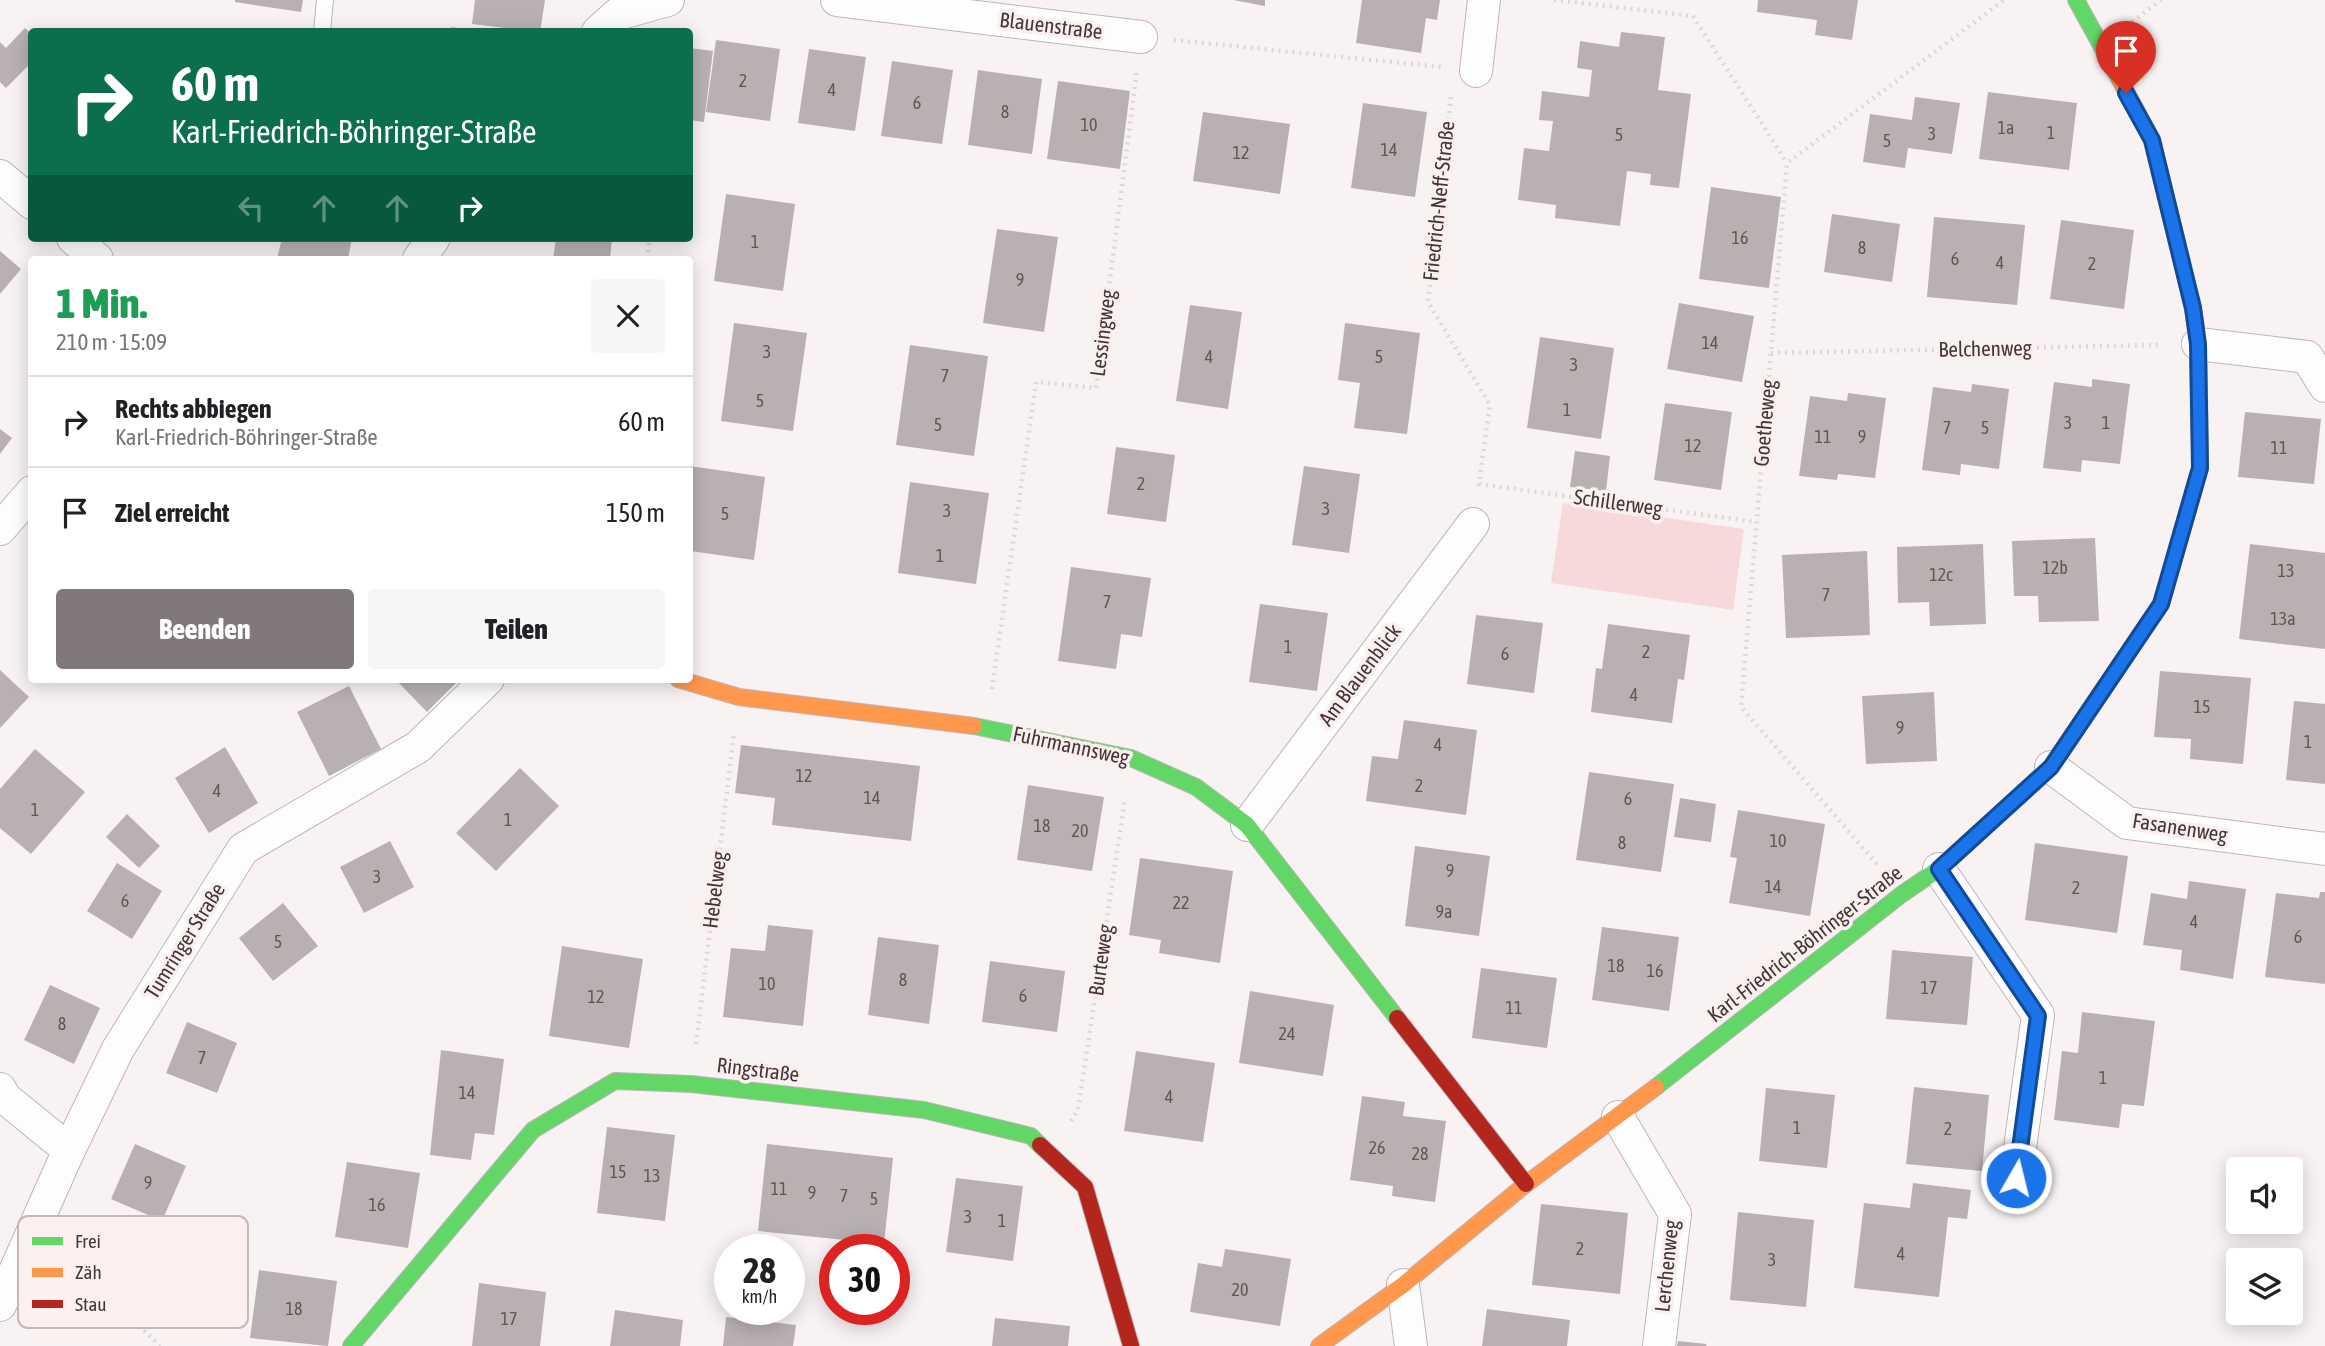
<!DOCTYPE html>
<html lang="de">
<meta charset="utf-8">
<style>
:root{--surface:#fff;--page:#f6f6f6;--text:#202124;--muted:#757577;--line:#e0e0e0;--accent:#837879}
body{margin:0;font-family:"Asap Condensed",sans-serif;background:var(--page);color:var(--text);height:100vh;display:flex;flex-direction:column;font-size:26px;white-space:nowrap}
*{box-sizing:border-box;margin:0}
p{font-size:23px;color:var(--muted)}
.icon{flex:none;width:38px;height:38px;fill:none;stroke:currentColor;stroke-width:2;stroke-linecap:round;stroke-linejoin:round}
.map{position:relative;flex:1;overflow:hidden}
.sheet{position:absolute;left:28px;top:256px;width:665px;height:427px;display:flex;flex-direction:column;background:var(--surface);border-radius:7px;box-shadow:0 4px 18px #0003}
.sheet>*{flex:none}
.banner{position:absolute;left:28px;top:28px;width:665px;height:214px;border-radius:7px;box-shadow:0 4px 18px #0003;background:#0b6e4f;color:#fff;overflow:hidden}
.buttons{position:absolute;left:2226px;top:1157px;display:grid;gap:14px}
.buttons a{display:grid;place-items:center;width:77px;height:77px;border-radius:7px;background:var(--surface);box-shadow:0 4px 18px #0003;font-size:35px}
.speed{position:absolute;left:714px;top:1234px;display:flex;gap:14px;font-size:35px;font-weight:700;text-align:center}
.speed>*{display:grid;place-content:center;width:91px;height:91px;border-radius:50%;background:var(--surface);box-shadow:0 4px 18px #0003;line-height:1}
.speed small{font-size:18px;font-weight:400}
.speed .limit{border:10px solid #d22;background:#fff;color:#111}
.pin{position:absolute;display:grid;place-items:center;width:60px;height:60px;color:#fff;margin:-72px -30px;border-radius:50% 50% 50% 0;rotate:-45deg;box-shadow:0 0 7px #0007}
.pin .icon{rotate:45deg}
.me{position:absolute;width:77px;margin:-38px;rotate:8deg;stroke-linejoin:round;filter:drop-shadow(0 0 5px #0008)}
.turn{display:flex;align-items:center;gap:24px;height:147px;padding:0 28px;font-size:32px}
.turn .icon{width:91px;height:91px;stroke-width:2.5}
.turn b{display:block;font-size:49px;line-height:60px}
.lanes{display:flex;align-items:center;height:66px;padding:0 28px;background:#0003;justify-content:center;gap:35px;direction:ltr}
.lanes .off{opacity:.35}
.round{display:grid;place-items:center;flex:none;width:74px;height:74px;border-radius:7px;background:var(--page)}
.overview{display:flex;align-items:center;justify-content:space-between;height:119px;padding:0 28px}
h1{font-size:42px;font-weight:800;line-height:52px;color:#1e9e55}
.cta{display:flex;gap:14px;margin-top:auto;padding:14px 28px}
.cta a{flex:1;height:80px;border-radius:7px;background:var(--accent);color:#fff;font-size:28px;font-weight:800;line-height:80px;text-align:center}
.cta a+a{background:var(--page);color:var(--text)}
ul{padding:0;list-style:none}
li{display:flex;align-items:center;gap:21px;height:91px;padding:0 28px;border-top:2px solid var(--line)}
li div{flex:1}
li b{display:block;font-size:26px}
li em{font-style:normal}
.map>svg:first-child{display:block}
.green{fill:#f7d9dc}
.building{fill:#b9b1b1}
.lines{fill:none;stroke-linecap:round;stroke-linejoin:round}
.lane-casing{stroke:#beb6b6;stroke-width:18}
.street-casing{stroke:#beb6b6;stroke-width:34}
.fast-casing{stroke:#beb6b6;stroke-width:18}
.slow-casing{stroke:#beb6b6;stroke-width:18}
.jam-casing{stroke:#beb6b6;stroke-width:18}
.path{stroke:#dad8d9;stroke-width:4.5;stroke-dasharray:2 5;stroke-linecap:butt}
.lane{stroke:#fefdfd;stroke-width:16}
.street{stroke:#fefdfd;stroke-width:32}
.fast{stroke:#63d668;stroke-width:16}
.slow{stroke:#ff974d;stroke-width:16}
.jam{stroke:#b3261e;stroke-width:16}
.route-casing{stroke:#114b97;stroke-width:18}
.route{stroke:#1a73e8;stroke-width:12}
.labels{text-anchor:middle;stroke-width:7;stroke-linejoin:round;paint-order:stroke}
.number-label{font-size:18px;fill:#605656}
.street-label{font-size:21px;fill:#433738;stroke:#fceff0}
.key{fill:#fceff0;stroke:#c4b8b9;stroke-width:2}
.key-label{font-size:19px;fill:#433738}
</style>
<div class="map">
<svg width="2325" height="1346" viewBox="0 0 2325 1346">
<rect width="100%" height="100%" fill="#f9f2f3"/>
<path class="green" d="M1563,503L1744,529L1733,610L1551,583Z"/>
<g class="building">
<path d="M235,0H303L301,12L235,2Z"/>
<path d="M475,0H545L540,32L472,24Z"/>
<path d="M1233,0H1265V6Z"/>
<path d="M1362,0H1440L1437,20L1426,18L1421,53L1356,43Z"/>
<path d="M1758,0H1858L1852,40L1815,35L1817,20L1757,12Z"/>
<path d="M451,27L473,30V32H450Z"/>
<path d="M25,28L32,34V62L6,88L0,82V42L6,48Z"/>
<path d="M1621,32L1665,37L1658,90L1691,94L1679,188L1650,185L1651,174L1627,171L1620,226L1555,218L1556,205L1518,200L1524,148L1549,151L1553,121L1539,120L1542,91L1589,97L1592,70L1577,68L1580,41L1619,47Z"/>
<path d="M716,40L780,49L770,121L706,112Z"/>
<path d="M690,48L713,51L704,122L690,120Z"/>
<path d="M809,49L866,57L855,131L798,123Z"/>
<path d="M892,61L953,70L942,144L881,136Z"/>
<path d="M978,70L1042,79L1032,154L968,145Z"/>
<path d="M1058,81L1130,91L1120,169L1047,159Z"/>
<path d="M1988,92L2077,103L2069,170L1979,159Z"/>
<path d="M1915,97L1960,103L1952,154L1908,148L1905,168L1863,162L1870,114L1912,120Z"/>
<path d="M1363,103L1427,112L1415,197L1351,188Z"/>
<path d="M1203,112L1290,124L1280,194L1193,181Z"/>
<path d="M1711,187L1781,197L1769,288L1699,279Z"/>
<path d="M726,194L795,204L783,291L714,281Z"/>
<path d="M1832,214L1900,224L1892,282L1824,272Z"/>
<path d="M1934,217L2025,225L2017,305L1927,297Z"/>
<path d="M2061,220L2134,230L2124,309L2050,299Z"/>
<path d="M997,229L1058,237L1044,332L983,323Z"/>
<path d="M282,238H352L348,259H277Z"/>
<path d="M556,238H612L610,259H553Z"/>
<path d="M0,251L21,269L0,294Z"/>
<path d="M1679,303L1754,316L1742,382L1667,369Z"/>
<path d="M1190,305L1242,312L1228,409L1176,401Z"/>
<path d="M734,323L807,333L793,431L721,421Z"/>
<path d="M1345,323L1420,333L1407,434L1354,428L1360,383L1338,380Z"/>
<path d="M1540,337L1614,348L1601,439L1527,428Z"/>
<path d="M910,345L988,356L974,456L896,445Z"/>
<path d="M2092,379L2130,384L2120,464L2082,460L2081,472L2043,468L2054,382L2092,387Z"/>
<path d="M1972,384L2009,389L1999,469L1961,464L1960,475L1922,470L1933,387L1971,392Z"/>
<path d="M1848,393L1886,398L1875,478L1838,474L1837,480L1799,476L1810,396L1847,401Z"/>
<path d="M1665,403L1732,412L1721,490L1654,480Z"/>
<path d="M2245,412L2321,419L2314,484L2238,477Z"/>
<path d="M0,429L12,438L0,454Z"/>
<path d="M1116,447L1175,455L1166,522L1107,514Z"/>
<path d="M1575,451L1610,456L1606,491L1570,487Z"/>
<path d="M690,466L765,477L754,560L690,551Z"/>
<path d="M1304,466L1360,474L1349,553L1292,545Z"/>
<path d="M910,482L989,493L976,584L898,573Z"/>
<path d="M2095,538L2099,621L2039,622L2038,596H2014L2012,541Z"/>
<path d="M1983,544L1986,624L1930,626L1929,602L1898,603L1897,547Z"/>
<path d="M2250,544L2325,553V649L2239,639Z"/>
<path d="M1867,551L1870,635L1786,638L1782,555Z"/>
<path d="M1071,567L1151,578L1142,637L1121,634L1116,669L1058,661Z"/>
<path d="M1260,604L1328,613L1317,691L1249,682Z"/>
<path d="M1476,615L1543,623L1534,693L1467,684Z"/>
<path d="M1608,624L1690,635L1684,680L1678,679L1672,723L1591,712L1596,668L1602,669Z"/>
<path d="M0,670L29,697L0,728Z"/>
<path d="M2160,671L2251,678L2243,764L2190,759L2191,739L2154,737Z"/>
<path d="M395,679H460L427,712Z"/>
<path d="M349,686L381,749L329,776L297,712Z"/>
<path d="M1934,692L1937,761L1866,764L1862,696Z"/>
<path d="M2294,701L2325,704V784L2286,780Z"/>
<path d="M1404,720L1477,730L1466,815L1366,801L1372,756L1398,759Z"/>
<path d="M741,745L920,766L911,841L772,825L775,798L735,793Z"/>
<path d="M225,747L258,803L209,833L175,778Z"/>
<path d="M35,749L85,792L31,854L0,828V789Z"/>
<path d="M520,768L559,806L496,871L456,833Z"/>
<path d="M1589,772L1674,784L1661,872L1576,860Z"/>
<path d="M1028,785L1104,797L1092,871L1017,860Z"/>
<path d="M1680,798L1716,804L1711,842L1674,837Z"/>
<path d="M1738,810L1825,824L1810,916L1729,903L1737,858L1730,857Z"/>
<path d="M127,814L160,846L139,868L106,837Z"/>
<path d="M390,841L414,887L364,913L340,867Z"/>
<path d="M2035,843L2128,856L2117,933L2025,920Z"/>
<path d="M1415,846L1490,856L1479,936L1405,926Z"/>
<path d="M1140,858L1233,871L1220,963L1159,953L1161,940L1129,935Z"/>
<path d="M117,863L162,891L132,939L87,911Z"/>
<path d="M2189,881L2246,889L2233,979L2180,970L2182,950L2143,945L2151,893L2187,899Z"/>
<path d="M2320,892H2325V984L2265,977L2276,893L2319,898Z"/>
<path d="M283,903L318,946L273,981L239,938Z"/>
<path d="M768,925L813,930L803,1026L723,1017L731,948L765,951Z"/>
<path d="M1602,927L1679,937L1669,1011L1592,1000Z"/>
<path d="M878,937L939,945L929,1024L868,1015Z"/>
<path d="M562,946L643,959L629,1048L549,1036Z"/>
<path d="M1892,950L1973,957L1967,1025L1886,1019Z"/>
<path d="M990,961L1065,971L1057,1032L982,1022Z"/>
<path d="M1481,968L1557,978L1547,1048L1472,1038Z"/>
<path d="M50,985L100,1008L74,1064L24,1040Z"/>
<path d="M1250,991L1334,1005L1323,1076L1239,1063Z"/>
<path d="M2082,1012L2155,1021L2144,1106L2122,1104L2119,1128L2054,1120L2062,1051L2078,1053Z"/>
<path d="M187,1022L237,1043L217,1093L166,1073Z"/>
<path d="M441,1050L504,1059L494,1135L475,1133L471,1160L430,1155Z"/>
<path d="M1136,1051L1215,1063L1203,1142L1124,1131Z"/>
<path d="M1914,1087L1989,1095L1982,1171L1906,1164Z"/>
<path d="M1766,1088L1835,1095L1827,1168L1759,1161Z"/>
<path d="M1362,1096L1405,1102L1403,1116L1446,1121L1435,1202L1392,1196L1393,1186L1350,1180Z"/>
<path d="M607,1127L675,1135L665,1221L597,1213Z"/>
<path d="M135,1144L186,1166L162,1221L111,1199Z"/>
<path d="M767,1144L893,1158L884,1244L758,1231Z"/>
<path d="M347,1162L420,1173L408,1248L335,1237Z"/>
<path d="M956,1178L1023,1186L1013,1261L946,1252Z"/>
<path d="M1913,1183L1971,1190L1967,1219L1948,1217L1939,1297L1854,1288L1864,1203L1910,1208Z"/>
<path d="M1541,1204L1628,1213L1620,1294L1532,1285Z"/>
<path d="M1738,1212L1814,1220L1806,1307L1730,1300Z"/>
<path d="M1225,1249L1291,1259L1280,1326L1190,1312L1198,1263L1222,1267Z"/>
<path d="M259,1270L337,1281L328,1346L250,1338Z"/>
<path d="M479,1283L546,1292L540,1346H472Z"/>
<path d="M1487,1309L1570,1320L1567,1346H1482Z"/>
<path d="M615,1310L683,1320L680,1346H610Z"/>
<path d="M726,1317L796,1325L793,1346H723Z"/>
<path d="M995,1318L1070,1326L1068,1346H992Z"/>
<path d="M1678,1341L1707,1344L1706,1346H1677Z"/>
</g>
<g class="lines">
<defs>
<path id="lane" d="M322,32L325,0"/>
<g id="street">
<path d="M837,0L1141,37"/>
<path d="M598,32L618,14L668,0"/>
<path d="M1476,71L1484,0"/>
<path d="M0,176L32,203"/>
<path d="M73,238L97,259"/>
<path d="M419,259L434,238"/>
<path d="M2198,344L2307,357L2325,386"/>
<path d="M0,529L32,492"/>
<path d="M2051,767L2127,823L2325,849"/>
<path d="M1247,825L1473,524"/>
<path d="M1939,869L2038,1015L2016,1178"/>
<path d="M0,1089L5,1098L69,1150"/>
<path d="M1618,1117L1675,1214L1659,1346"/>
<path d="M1403,1285L1411,1346"/>
<path d="M0,1305L69,1150L118,1049L243,849L418,747L488,679"/>
</g>
<g id="fast">
<path d="M2076,0L2119,78"/>
<path d="M974,726L1131,758L1196,787L1247,825L1397,1018"/>
<path d="M1656,1087L1902,894L1939,869L2051,767L2161,604L2200,468V450"/>
<path d="M351,1346L533,1130L615,1081L691,1084L924,1110L1031,1136L1040,1145"/>
</g>
<g id="slow">
<path d="M2119,78L2152,140L2193,308L2198,344L2200,450"/>
<path d="M678,679L739,697L974,726"/>
<path d="M1319,1346L1403,1285L1526,1184L1656,1087"/>
</g>
<g id="jam">
<path d="M1397,1018L1526,1184"/>
<path d="M1040,1145L1085,1187L1131,1346"/>
</g>
</defs>
<use href="#lane" class="lane-casing"/>
<use href="#street" class="street-casing"/>
<use href="#fast" class="fast-casing"/>
<use href="#slow" class="slow-casing"/>
<use href="#jam" class="jam-casing"/>
<g class="path">
<path d="M1554,0L1693,16L1787,163"/>
<path d="M2132,22L2161,0"/>
<path d="M1174,40L1441,67"/>
<path d="M1451,97L1428,302L1490,405L1478,489"/>
<path d="M647,259L650,238"/>
<path d="M1771,353L2159,345"/>
<path d="M1479,484L1756,522"/>
<path d="M992,689L1036,382L1096,388L1137,70"/>
<path d="M1877,864L1741,707L1787,163L2004,0"/>
<path d="M696,1044L734,734"/>
<path d="M1071,1121L1078,1110L1125,799"/>
<path d="M64,1252L160,1346"/>
</g>
<use href="#lane" class="lane"/>
<use href="#street" class="street"/>
<use href="#fast" class="fast"/>
<use href="#slow" class="slow"/>
<use href="#jam" class="jam"/>
</g>
<g class="lines">
<defs>
<path id="route" d="M2016,1178L2038,1016L1939,869L2051,767L2161,604L2200,468L2198,344L2193,308L2152,140L2126,93"/>
</defs>
<use href="#route" class="route-casing"/>
<use href="#route" class="route"/>
</g>
<g class="labels">
<g class="number-label">
<text x="743" y="87">2</text>
<text x="832" y="96">4</text>
<text x="917" y="109">6</text>
<text x="1005" y="118">8</text>
<text x="1089" y="131">10</text>
<text x="2006" y="134">1a</text>
<text x="2051" y="139">1</text>
<text x="1932" y="140">3</text>
<text x="1619" y="141">5</text>
<text x="1887" y="147">5</text>
<text x="1389" y="156">14</text>
<text x="1241" y="159">12</text>
<text x="1740" y="244">16</text>
<text x="755" y="248">1</text>
<text x="1862" y="254">8</text>
<text x="1955" y="265">6</text>
<text x="2000" y="269">4</text>
<text x="2092" y="270">2</text>
<text x="1020" y="286">9</text>
<text x="1710" y="349">14</text>
<text x="767" y="358">3</text>
<text x="1209" y="363">4</text>
<text x="1379" y="363">5</text>
<text x="1574" y="371">3</text>
<text x="945" y="382">7</text>
<text x="760" y="407">5</text>
<text x="1567" y="416">1</text>
<text x="2068" y="429">3</text>
<text x="2106" y="429">1</text>
<text x="938" y="431">5</text>
<text x="1947" y="434">7</text>
<text x="1985" y="434">5</text>
<text x="1823" y="443">11</text>
<text x="1862" y="443">9</text>
<text x="1693" y="452">12</text>
<text x="2279" y="454">11</text>
<text x="1141" y="490">2</text>
<text x="1326" y="515">3</text>
<text x="947" y="517">3</text>
<text x="725" y="520">5</text>
<text x="940" y="562">1</text>
<text x="2055" y="574">12b</text>
<text x="2286" y="577">13</text>
<text x="1941" y="581">12c</text>
<text x="1826" y="601">7</text>
<text x="1107" y="608">7</text>
<text x="2283" y="625">13a</text>
<text x="1288" y="653">1</text>
<text x="1646" y="658">2</text>
<text x="1505" y="660">6</text>
<text x="1634" y="701">4</text>
<text x="2202" y="713">15</text>
<text x="1900" y="734">9</text>
<text x="2308" y="748">1</text>
<text x="1438" y="751">4</text>
<text x="804" y="782">12</text>
<text x="1419" y="792">2</text>
<text x="217" y="797">4</text>
<text x="872" y="804">14</text>
<text x="1628" y="805">6</text>
<text x="35" y="816">1</text>
<text x="508" y="826">1</text>
<text x="1042" y="832">18</text>
<text x="1080" y="837">20</text>
<text x="1778" y="847">10</text>
<text x="1622" y="849">8</text>
<text x="1450" y="877">9</text>
<text x="377" y="883">3</text>
<text x="1773" y="893">14</text>
<text x="2076" y="894">2</text>
<text x="125" y="907">6</text>
<text x="1181" y="909">22</text>
<text x="1444" y="918">9a</text>
<text x="2194" y="928">4</text>
<text x="2298" y="943">6</text>
<text x="278" y="948">5</text>
<text x="1616" y="972">18</text>
<text x="1655" y="977">16</text>
<text x="903" y="986">8</text>
<text x="767" y="990">10</text>
<text x="1929" y="994">17</text>
<text x="1023" y="1002">6</text>
<text x="596" y="1003">12</text>
<text x="1514" y="1014">11</text>
<text x="62" y="1030">8</text>
<text x="1287" y="1040">24</text>
<text x="202" y="1064">7</text>
<text x="2103" y="1084">1</text>
<text x="467" y="1099">14</text>
<text x="1169" y="1103">4</text>
<text x="1797" y="1134">1</text>
<text x="1948" y="1135">2</text>
<text x="1377" y="1154">26</text>
<text x="1420" y="1160">28</text>
<text x="618" y="1178">15</text>
<text x="652" y="1182">13</text>
<text x="148" y="1189">9</text>
<text x="779" y="1195">11</text>
<text x="812" y="1199">9</text>
<text x="844" y="1202">7</text>
<text x="874" y="1205">5</text>
<text x="377" y="1211">16</text>
<text x="968" y="1223">3</text>
<text x="1002" y="1227">1</text>
<text x="1580" y="1255">2</text>
<text x="1901" y="1260">4</text>
<text x="1772" y="1266">3</text>
<text x="1240" y="1296">20</text>
<text x="294" y="1315">18</text>
<text x="509" y="1325">17</text>
</g>
<g class="street-label">
<text transform="translate(1051 26) rotate(7)" y="7">Blauenstraße</text>
<text transform="translate(1439 201) rotate(-84)" y="7">Friedrich-Neff-Straße</text>
<text transform="translate(1103 333) rotate(-83)" y="7">Lessingweg</text>
<text transform="translate(1985 349) rotate(-1)" y="7">Belchenweg</text>
<text transform="translate(1765 423) rotate(-85)" y="7">Goetheweg</text>
<text transform="translate(1618 503) rotate(8)" y="7">Schillerweg</text>
<text transform="translate(1360 675) rotate(-53)" y="7">Am Blauenblick</text>
<text transform="translate(1071 746) rotate(12)" y="7">Fuhrmannsweg</text>
<text transform="translate(2180 828) rotate(9)" y="7">Fasanenweg</text>
<text transform="translate(715 890) rotate(-83)" y="7">Hebelweg</text>
<text transform="translate(185 941) rotate(-58)" y="7">Tumringer Straße</text>
<text transform="translate(1805 944) rotate(-38)" y="7">Karl-Friedrich-Böhringer-Straße</text>
<text transform="translate(1101 960) rotate(-82)" y="7">Burteweg</text>
<text transform="translate(758 1070) rotate(7)" y="7">Ringstraße</text>
<text transform="translate(1667 1266) rotate(-84)" y="7">Lerchenweg</text>
</g>
</g>
<rect x="18" y="1216" width="230" height="112" rx="10" class="key"/>
<rect x="32" y="1237" width="31" height="8" fill="#63d668"/>
<rect x="32" y="1268" width="31" height="9" fill="#ff974d"/>
<rect x="32" y="1300" width="31" height="8" fill="#b3261e"/>
<g class="key-label">
<text x="75" y="1248">Frei</text>
<text x="75" y="1279">Zäh</text>
<text x="75" y="1311">Stau</text>
</g>
</svg>
<div class="buttons">
<a><svg class="icon" aria-label="sound" viewBox="0 0 24 24"><path d="M4 9h4l5-4v14l-5-4H4zM17 9q2 3 0 6"/></svg></a>
<a><svg class="icon" aria-label="layers" viewBox="0 0 24 24"><path d="M12 4l9 5-9 5-9-5zM3 14l9 5 9-5"/></svg></a>
</div>
<div class="speed"><div>28<small>km/h</small></div><div class="limit">30</div></div>
<div class="pin" style="left:2126px;top:93px;background:#d93025"><svg class="icon" aria-label="arrive" viewBox="0 0 24 24"><path d="M6 21V4h12l-3 4 3 4H6"/></svg></div>
<svg class="me" style="left:2016px;top:1178px" viewBox="-20 -20 40 40"><circle r="17" fill="#1a73e8" stroke="#fff" stroke-width="3"/><path d="M0-11L8 9 0 5-8 9z" fill="#fff"/></svg>
<div class="banner">
<div class="turn"><svg class="icon" aria-label="right" viewBox="0 0 24 24"><path d="M7 20v-9h11M14 6l5 5-5 5"/></svg><div><b>60 m</b>Karl-Friedrich-Böhringer-Straße</div></div>
<div class="lanes"><svg class="icon off" aria-label="left" viewBox="0 0 24 24"><path d="M17 20v-9H6M10 6l-5 5 5 5"/></svg><svg class="icon off" aria-label="ahead" viewBox="0 0 24 24"><path d="M12 20V5M6 11l6-6 6 6"/></svg><svg class="icon off" aria-label="ahead" viewBox="0 0 24 24"><path d="M12 20V5M6 11l6-6 6 6"/></svg><svg class="icon" aria-label="right" viewBox="0 0 24 24"><path d="M7 20v-9h11M14 6l5 5-5 5"/></svg></div>
</div>
<section class="sheet">
<div class="overview"><div><h1>1 Min.</h1><p>210 m · 15:09</p></div><a class="round"><svg class="icon" aria-label="close" viewBox="0 0 24 24"><path d="M6 6l12 12M18 6L6 18"/></svg></a></div>
<ul>
<li><svg class="icon" aria-label="right" viewBox="0 0 24 24"><path d="M7 20v-9h11M14 6l5 5-5 5"/></svg><div><b>Rechts abbiegen</b><p>Karl-Friedrich-Böhringer-Straße</p></div><em>60 m</em></li>
<li><svg class="icon" aria-label="arrive" viewBox="0 0 24 24"><path d="M6 21V4h12l-3 4 3 4H6"/></svg><div><b>Ziel erreicht</b></div><em>150 m</em></li>
</ul>
<div class="cta"><a>Beenden</a><a>Teilen</a></div>
</section>
</div>
